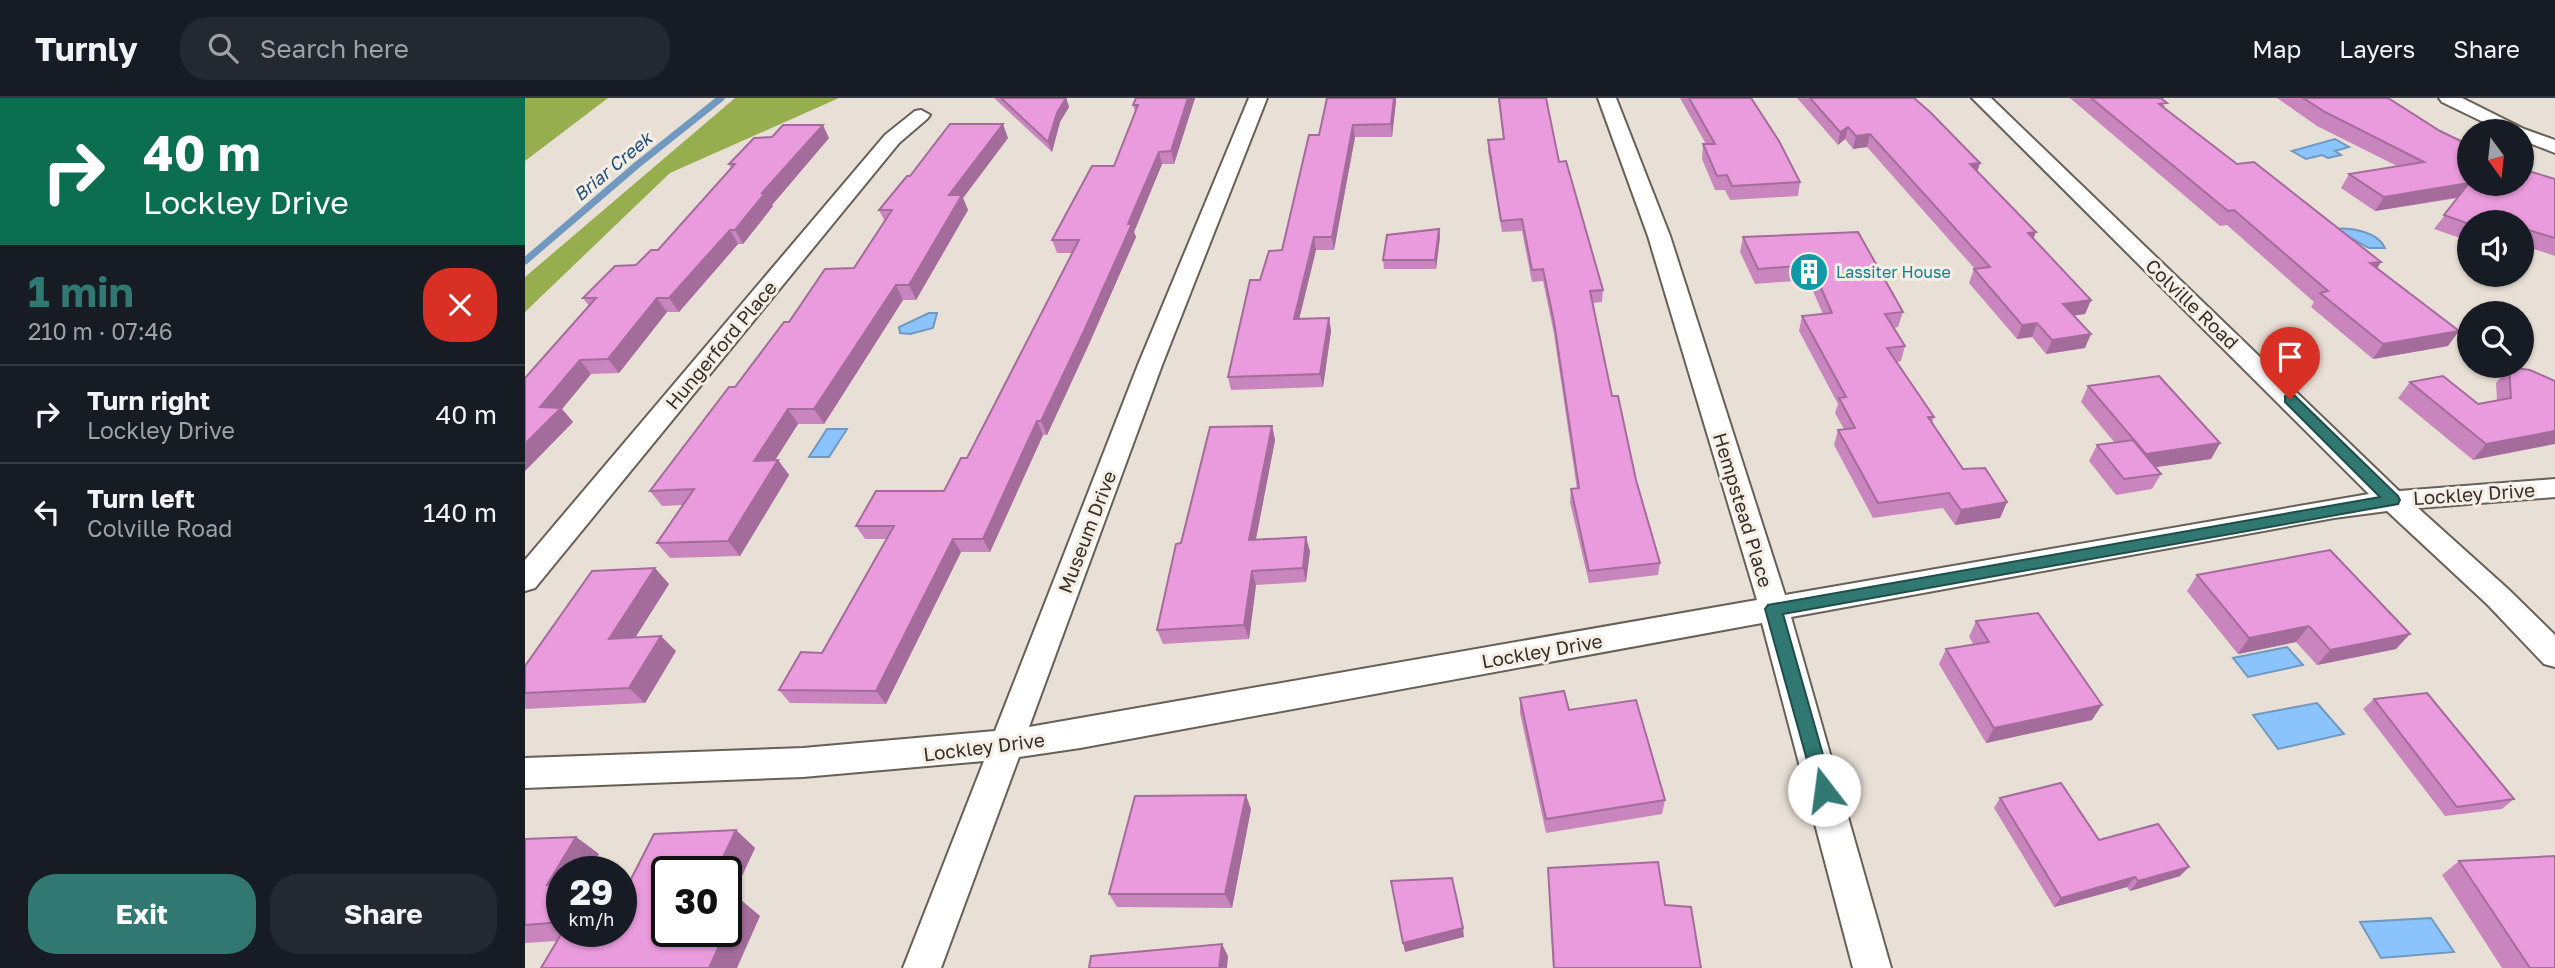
<!DOCTYPE html>
<meta charset="utf-8">
<style>
:root{--surface:#171b24;--page:#242831;--text:#f1f3f6;--muted:#9ea1a6;--line:#363941;--accent:#307871}
body{margin:0;font-family:"Golos Text",sans-serif;background:var(--page);color:var(--text);height:100vh;display:flex;flex-direction:column;font-size:26px;white-space:nowrap}
*{box-sizing:border-box;margin:0}
p{font-size:23px;color:var(--muted)}
.icon{flex:none;width:38px;height:38px;fill:none;stroke:currentColor;stroke-width:2;stroke-linecap:round;stroke-linejoin:round}
.map{position:relative;flex:1;overflow:hidden}
.details{display:flex;flex-direction:column;background:var(--surface);width:525px}
.details>*{flex:none}
.guide{background:#0b6e4f;color:#fff;overflow:hidden}
.needle{width:46px;rotate:165deg}
.buttons{position:absolute;left:1932px;top:21px;display:grid;gap:14px}
.buttons a{display:grid;place-items:center;width:77px;height:77px;border-radius:50%;background:var(--surface);box-shadow:0 2px 5px #0004;font-size:35px}
.speed{position:absolute;left:21px;top:758px;display:flex;gap:14px;font-size:35px;font-weight:700;text-align:center}
.speed>*{display:grid;place-content:center;width:91px;height:91px;border-radius:50%;background:var(--surface);box-shadow:0 2px 5px #0004;line-height:1}
.speed small{font-size:18px;font-weight:400}
.speed .limit{border:4px solid #111;border-radius:10px;background:#fff;color:#111}
.pin{position:absolute;display:grid;place-items:center;width:60px;height:60px;color:#fff;margin:-72px -30px;border-radius:50% 50% 50% 0;rotate:-45deg;box-shadow:0 0 7px #0007}
.pin .icon{rotate:45deg}
.me{position:absolute;width:77px;margin:-38px;rotate:345deg;stroke-linejoin:round;filter:drop-shadow(0 0 5px #0008)}
.turn{display:flex;align-items:center;gap:24px;height:147px;padding:0 28px;font-size:32px}
.turn .icon{width:91px;height:91px;stroke-width:2.5}
.turn b{display:block;font-size:49px;line-height:60px}
.round{display:grid;place-items:center;flex:none;width:74px;height:74px;border-radius:28px;background:var(--page)}
.headline{display:flex;align-items:center;justify-content:space-between;height:119px;padding:0 28px}
h1{font-size:42px;font-weight:700;line-height:52px;color:var(--accent)}
.primary-button{display:flex;gap:14px;margin-top:auto;padding:14px 28px}
.primary-button a{flex:1;height:80px;border-radius:28px;background:var(--accent);color:#fff;font-size:28px;font-weight:700;line-height:80px;text-align:center}
.primary-button a+a{background:var(--page);color:var(--text)}
ul{padding:0;list-style:none}
li{display:flex;align-items:center;gap:21px;height:98px;padding:0 28px;border-top:2px solid var(--line)}
li div{flex:1}
li b{display:block;font-size:26px}
li em{font-style:normal}
header{display:flex;align-items:center;gap:42px;box-sizing:border-box;height:98px;padding:0 35px;background:var(--surface);border-bottom:2px solid var(--line)}
header strong{font-size:33px}
nav{display:flex;gap:38px;margin-inline-start:auto;font-size:24px}
.search{width:490px;height:63px;background:var(--page);display:flex;align-items:center;gap:18px;box-sizing:border-box;padding:0 24px;border-radius:28px;color:var(--muted);font-size:26px}
main{display:flex;flex:1;min-height:0}
.map>svg:first-child{display:block}
.forest{fill:#97ae4f}
.water{fill:#8bc4fd;stroke:#7198bf;stroke-width:2}
.lines{fill:none;stroke-linecap:round;stroke-linejoin:round}
.stream{stroke:#7198bf;stroke-width:7}
.minor-casing{stroke:#666057;stroke-width:4}
.minor{fill:#fff;fill-rule:evenodd}
.wall{fill:#c985be}
.shaded-wall{fill:#a46c9b}
.building{fill:#ea9bdd;stroke:#a46c9b;stroke-width:2}
.route{fill:#307871;stroke:#1f4e49;stroke-width:2}
.labels{text-anchor:middle;stroke-width:6;stroke-linejoin:round;paint-order:stroke}
.far-culture-label{font-size:16px;fill:#0d838f;stroke:#f6eee4;text-anchor:start}
.far-water-label{font-size:18px;font-style:italic;fill:#1e507e;stroke:#f6eee4}
.street-label{font-size:19px;fill:#34312d;stroke:#f6eee4}
</style>
<header>
<strong>Turnly</strong>
<div class="search"><svg class="icon" aria-label="search" viewBox="0 0 24 24"><circle cx="10" cy="10" r="6"/><path d="M15 15l6 6"/></svg>Search here</div>
<nav><a>Map</a><a>Layers</a><a>Share</a></nav>
</header>
<main>
<section class="details">
<div class="guide">
<div class="turn"><svg class="icon" aria-label="right" viewBox="0 0 24 24"><path d="M7 20v-9h11M14 6l5 5-5 5"/></svg><div><b>40 m</b>Lockley Drive</div></div>
</div>
<div class="headline"><div><h1>1 min</h1><p>210 m · 07:46</p></div><a class="round" style="background:#d93025;color:#fff"><svg class="icon" aria-label="close" viewBox="0 0 24 24"><path d="M6 6l12 12M18 6L6 18"/></svg></a></div>
<ul>
<li><svg class="icon" aria-label="right" viewBox="0 0 24 24"><path d="M7 20v-9h11M14 6l5 5-5 5"/></svg><div><b>Turn right</b><p>Lockley Drive</p></div><em>40 m</em></li>
<li><svg class="icon" aria-label="left" viewBox="0 0 24 24"><path d="M17 20v-9H6M10 6l-5 5 5 5"/></svg><div><b>Turn left</b><p>Colville Road</p></div><em>140 m</em></li>
</ul>
<div class="primary-button"><a>Exit</a><a>Share</a></div>
</section>
<div class="map">
<svg width="2030" height="870" viewBox="0 0 2030 870">
<rect width="100%" height="100%" fill="#e8e0d6"/>
<g class="forest">
<path d="M0,0H83L0,63Z"/>
<path d="M210,0H314L145,75L0,214V179Z"/>
</g>
<g class="water">
<path d="M1810,41L1824,49L1810,53L1816,57L1803,60L1797,57L1781,61L1767,53Z"/>
<path d="M1810,131C1826,129 1853,134 1860,150H1844Z"/>
<path d="M404,215H412L408,230L385,236L375,235L374,229Z"/>
<path d="M302,331H322L304,359H284Z"/>
<path d="M1762,549L1778,567L1723,579L1708,560Z"/>
<path d="M1792,605L1819,636L1753,651L1728,617Z"/>
<path d="M1906,820L1929,854L1856,860L1835,824Z"/>
</g>
<g class="lines">
<path class="stream" d="M0,163L112,67L196,0"/>
<defs>
<g id="minor">
<path d="M724,0H742L637,267L504,629L1232,502L1123,138L1073,0H1091L1145,138L1260,497L1844,396L1447,0H1466L1874,393L2030,381V399L1893,410L1983,491L2030,537V569L2019,566L1963,507L1862,413L1809,420L1266,519L1366,870H1328L1237,525L555,650L494,659L416,870H378L459,663L278,679L0,690V660L278,650L470,633L613,267Z"/>
<path d="M1914,0H1937L1999,31L2030,42V55L1997,42V33H1977L1917,4Z"/>
<path d="M396,12L405,17L402,21L374,45L10,490L0,493V462L360,37L390,13Z"/>
</g>
</defs>
<use href="#minor" class="minor-casing"/>
<use href="#minor" class="minor"/>
</g>
<g class="wall">
<path d="M469,0H541L544,9L535,24L527,54Z"/>
<path d="M611,0H670L649,66H637L609,134L611,139L564,246L522,337H518L465,454H436L361,606L265,605L254,592L297,555L361,441H340L331,428L419,393L442,360L547,155H532L527,142L589,68L610,14L608,7Z"/>
<path d="M973,0H1021L1034,64L1078,192L1077,204L1068,205L1087,298L1135,465L1133,477L1064,485L1045,404L1046,391H1052L1029,236L1018,183L1007,184L997,133L977,134L963,53V42L978,41Z"/>
<path d="M1155,0H1226L1275,84L1273,98L1205,102L1200,92H1190L1177,61L1178,46H1181Z"/>
<path d="M1272,0H1389L1455,65L1452,74L1508,142L1566,202L1560,216L1548,217L1560,250L1521,256L1507,239L1492,241L1444,185L1449,171H1450L1342,49L1328,51L1320,41L1313,47Z"/>
<path d="M1545,0H1636L1640,10L1712,66L1852,171L1923,248L1848,261L1786,209L1789,204L1702,127L1695,128Z"/>
<path d="M1752,0H1863L1944,86L2030,81V158L1997,147V124H1944V143L1909,131L1933,100L1850,113L1816,90L1824,76L1872,68L1792,28Z"/>
<path d="M871,3L867,39H830L809,152H791L774,221L804,220L806,233L798,289L706,292L703,279L735,182L757,152L794,37Z"/>
<path d="M304,40L247,107L248,108L218,146H213L154,214H142L94,275L66,276L37,311L48,324L0,373V280L64,208L58,200L111,167L133,152L206,70L204,66Z"/>
<path d="M483,40L438,100L443,112L391,202H378L299,326H273L250,362H253L264,377L215,458L145,460L132,445L158,407L137,408L125,393L264,224L329,170L360,124L354,112L385,78Z"/>
<path d="M914,131L915,139L911,171H859L858,162Z"/>
<path d="M1333,134L1378,214L1373,229L1369,230L1380,248L1376,263L1372,264L1409,319L1407,325L1438,371L1482,404L1475,420L1430,427L1418,410L1348,420L1309,347L1313,332L1319,331L1310,315L1313,306L1274,233L1277,218L1298,216L1283,182L1230,186L1215,154L1218,139Z"/>
<path d="M1984,269L2030,283L1948,362L1873,300L1885,284L1953,306L1972,303L1971,285Z"/>
<path d="M1563,288L1695,345L1686,361L1630,369L1636,376L1627,391L1591,397L1564,363L1572,347L1590,345L1556,304Z"/>
<path d="M747,328L750,342L731,441L785,453L781,484L731,487L724,541L638,546L632,532L656,445Z"/>
<path d="M1672,477L1871,551L1792,567L1771,544L1713,556L1662,493Z"/>
<path d="M144,486L110,539L151,553L120,605L0,611V568Z"/>
<path d="M1451,523L1567,622L1461,645L1414,566L1421,551L1449,547L1444,539Z"/>
<path d="M995,600L1044,612L1140,702L1137,716L1021,735L995,615Z"/>
<path d="M1849,601L1989,701L1977,711L1920,718L1838,611Z"/>
<path d="M1475,700L1574,742L1655,778L1605,793L1602,789L1529,809L1469,710Z"/>
<path d="M726,711L707,810L592,809L584,796Z"/>
<path d="M211,732L230,750L206,802L235,818L32,843L0,845V741L51,739L74,756L64,774H37V833H96L104,785Z"/>
<path d="M1934,763L2030,870H1977L1917,777Z"/>
<path d="M1023,770L1140,807L1176,870H1028Z"/>
</g>
<g class="shaded-wall">
<path d="M541,0L544,9L535,24L527,54L523,44L532,15Z"/>
<path d="M663,0H670L649,66L646,53Z"/>
<path d="M869,0H871V3L867,39L866,26Z"/>
<path d="M478,26L483,40L438,100L443,112L391,202L384,187L424,97Z"/>
<path d="M298,27L304,40L247,107L248,108L218,146L210,132L237,95Z"/>
<path d="M828,27L830,39L809,152L807,139Z"/>
<path d="M1323,29L1320,41L1313,47L1315,34Z"/>
<path d="M1345,36L1342,49L1328,51L1331,38Z"/>
<path d="M634,54L637,66L609,134L611,139L564,246L522,337L516,323Z"/>
<path d="M1455,65L1451,78L1445,66Z"/>
<path d="M1944,85L1934,99L1850,113L1859,99Z"/>
<path d="M914,131L915,139L911,171L910,162Z"/>
<path d="M205,132L213,146L154,214L144,200Z"/>
<path d="M1511,134L1506,147L1503,135Z"/>
<path d="M789,139L791,152L771,234L769,221Z"/>
<path d="M1856,164L1847,179L1845,165Z"/>
<path d="M371,187L378,202L299,326L289,311Z"/>
<path d="M132,200L142,214L94,275L83,261Z"/>
<path d="M1566,202L1560,216L1533,220L1538,206Z"/>
<path d="M804,220L806,233L798,289L795,276Z"/>
<path d="M1512,225L1507,239L1492,241L1497,227Z"/>
<path d="M1934,233L1923,248L1848,261L1858,246Z"/>
<path d="M1566,236L1560,250L1521,256L1527,242Z"/>
<path d="M55,262L66,276L37,311L48,324L0,373V346L15,309Z"/>
<path d="M263,311L273,326L240,378L229,363Z"/>
<path d="M512,323L518,337L465,454L458,441Z"/>
<path d="M747,328L750,342L728,456L724,442Z"/>
<path d="M2030,333V346L1948,362L1961,346Z"/>
<path d="M1695,345L1686,361L1612,372L1621,356Z"/>
<path d="M253,362L264,377L215,458L203,443Z"/>
<path d="M1482,404L1475,420L1430,427L1436,412Z"/>
<path d="M781,439L785,453L781,484L778,470Z"/>
<path d="M428,441L436,454L361,606L351,593Z"/>
<path d="M130,470L144,486L100,556L84,541Z"/>
<path d="M727,473L731,487L724,541L719,527Z"/>
<path d="M1784,528L1771,544L1713,556L1724,540Z"/>
<path d="M1885,536L1871,551L1792,567L1805,552Z"/>
<path d="M136,538L151,553L120,605L104,590Z"/>
<path d="M1577,607L1567,622L1461,645L1469,630Z"/>
<path d="M721,697L726,711L707,810L700,796Z"/>
<path d="M211,732L230,750L201,811V774H191Z"/>
<path d="M51,739L74,756L64,774H37V798L22,787Z"/>
<path d="M1664,769L1655,778L1605,793L1613,783Z"/>
<path d="M1610,779L1602,789L1529,809L1536,800Z"/>
<path d="M215,801L235,818L212,870H184Z"/>
<path d="M938,830L939,839L880,854L878,845Z"/>
<path d="M697,846L703,858L702,870H694Z"/>
</g>
<g class="building">
<path d="M476,0H541L532,15L523,44Z"/>
<path d="M611,0H663L646,53L634,54L603,126H607L559,233L516,323H512L458,441H428L351,593L254,592L276,554L297,555L369,428H331L351,393H419L436,360H442L554,142H527L567,68H589L613,7H608Z"/>
<path d="M802,0H869L866,26L828,27L807,139H789L769,221L804,220L795,276L703,279L725,182H735L744,153L757,152L784,37H794Z"/>
<path d="M974,0H1021L1034,64L1041,63L1078,192L1065,193L1087,298H1093L1111,382L1135,465L1064,473L1046,391L1054,390L1029,224L1018,171L1007,172L997,121L976,123L963,42L979,41Z"/>
<path d="M1164,0H1226L1254,43L1275,84L1207,88L1202,77L1192,78L1178,46H1190Z"/>
<path d="M1285,0H1389L1405,14L1455,65L1445,66L1511,134L1503,135L1566,202L1538,206L1566,236L1527,242L1512,225L1497,227L1449,171L1465,169L1345,36L1331,38L1323,29L1315,34Z"/>
<path d="M1566,0H1636L1642,5L1634,6L1712,66L1729,64L1856,164L1845,165L1934,233L1858,246L1795,195L1803,193L1709,112L1703,113Z"/>
<path d="M1778,0H1863L1915,33L1944,47V86H1997V71L2030,81V140L1997,130V131V124H1944V126L1919,117L1944,85L1859,99L1824,76L1899,64L1800,14Z"/>
<path d="M425,26H478L424,97H437L384,187H371L289,311H263L229,363L253,362L203,443L132,445L169,391L125,393L204,289H210L259,224H264L300,171L329,170L367,112H354L382,78H385Z"/>
<path d="M258,27H298L237,95H240L210,132H205L144,200H132L83,261L55,262L15,309L36,310L0,346V280L71,200H58L90,168L111,167L126,152H133L210,66H204L229,40L247,39Z"/>
<path d="M914,131L910,162H858L862,137Z"/>
<path d="M1333,134L1378,214L1360,216L1380,248L1362,250L1409,319H1403L1438,371L1460,370L1482,404L1436,412L1424,395L1353,405L1313,332L1330,330L1314,300L1321,299L1277,218L1307,215L1286,167L1233,171L1218,139Z"/>
<path d="M1984,269L2005,272L2030,283V333L1961,346L1885,284L1918,278L1953,306L1986,300Z"/>
<path d="M1634,278L1695,345L1621,356L1563,288Z"/>
<path d="M747,328L724,442L781,439L778,470L727,473L719,527L632,532L651,446L656,445L685,329Z"/>
<path d="M1608,342L1636,376L1599,381L1572,347Z"/>
<path d="M1805,452L1885,536L1805,552L1784,528L1724,540L1672,477Z"/>
<path d="M130,470L84,541L136,538L104,590L0,595V568L67,473Z"/>
<path d="M1513,515L1577,607L1469,630L1421,551L1464,544L1451,523Z"/>
<path d="M1039,593L1044,612L1111,602L1140,702L1021,721L995,600Z"/>
<path d="M1902,595L1989,701L1932,709L1849,601Z"/>
<path d="M1536,685L1574,742L1633,726L1664,769L1613,783L1610,779L1536,800L1475,700Z"/>
<path d="M721,697L700,796H584L610,698Z"/>
<path d="M211,732L191,774H142V833H201L184,870H16L38,833H96V785H104L129,736Z"/>
<path d="M51,739L22,787H37V824L0,827V741Z"/>
<path d="M2030,758V870H2005L1934,763Z"/>
<path d="M1133,764L1140,807L1166,809L1176,870H1029L1023,770Z"/>
<path d="M927,780L938,830L878,845L866,783Z"/>
<path d="M215,801L201,832V802Z"/>
<path d="M697,846L694,870H564L566,858Z"/>
</g>
<path class="route" d="M1765,297L1770,298L1873,398L1875,402L1873,406L1258,516L1308,692L1306,698L1299,701L1292,698L1240,511L1243,507L1855,399L1760,304V298Z"/>
<defs>
<symbol id="building-disc" viewBox="-11 -11 22 22"><circle r="9.5" fill="#0f9aa8" stroke="#f6eee4"/><path d="M-4-6H4V6H1V3H-1V6H-4ZM-2.5-4.3h1.7v1.8h-1.7ZM.8-4.3h1.7v1.8H.8ZM-2.5-1h1.7V.8h-1.7ZM.8-1h1.7V.8H.8Z" fill="#fff"/></symbol>
</defs>
<g fill-rule="evenodd">
<use href="#building-disc" x="1262" y="152" width="44" height="44"/>
</g>
<g class="labels">
<g class="far-culture-label">
<text x="1311" y="180">Lassiter House</text>
</g>
<g class="far-water-label">
<text transform="translate(88 69) rotate(-40)" y="6">Briar Creek</text>
</g>
<g class="street-label">
<text transform="translate(1667 206) rotate(44)" y="7">Colville Road</text>
<text transform="translate(196 247) rotate(-50)" y="7">Hungerford Place</text>
<text transform="translate(1949 396) rotate(-4)" y="7">Lockley Drive</text>
<text transform="translate(1218 412) rotate(73)" y="7">Hempstead Place</text>
<text transform="translate(562 434) rotate(-69)" y="7">Museum Drive</text>
<text transform="translate(1017 553) rotate(-10)" y="7">Lockley Drive</text>
<text transform="translate(459 649) rotate(-7)" y="7">Lockley Drive</text>
</g>
</g>
</svg>
<div class="buttons">
<a><svg class="needle" viewBox="-14 -14 28 28"><path d="M0-13l5 13h-10z" fill="#e53935"/><path d="M0 13l5-13h-10z" fill="#9ea1a6"/></svg></a>
<a><svg class="icon" aria-label="sound" viewBox="0 0 24 24"><path d="M4 9h4l5-4v14l-5-4H4zM17 9q2 3 0 6"/></svg></a>
<a><svg class="icon" aria-label="search" viewBox="0 0 24 24"><circle cx="10" cy="10" r="6"/><path d="M15 15l6 6"/></svg></a>
</div>
<div class="speed"><div>29<small>km/h</small></div><div class="limit">30</div></div>
<div class="pin" style="left:1765px;top:301px;background:#d93025"><svg class="icon" aria-label="arrive" viewBox="0 0 24 24"><path d="M6 21V4h12l-3 4 3 4H6"/></svg></div>
<svg class="me" style="left:1299px;top:692px" viewBox="-20 -20 40 40"><circle r="19" fill="#fff"/><path d="M0-13L10 11 0 6-10 11z" fill="#307871"/></svg>
</div>
</main>
